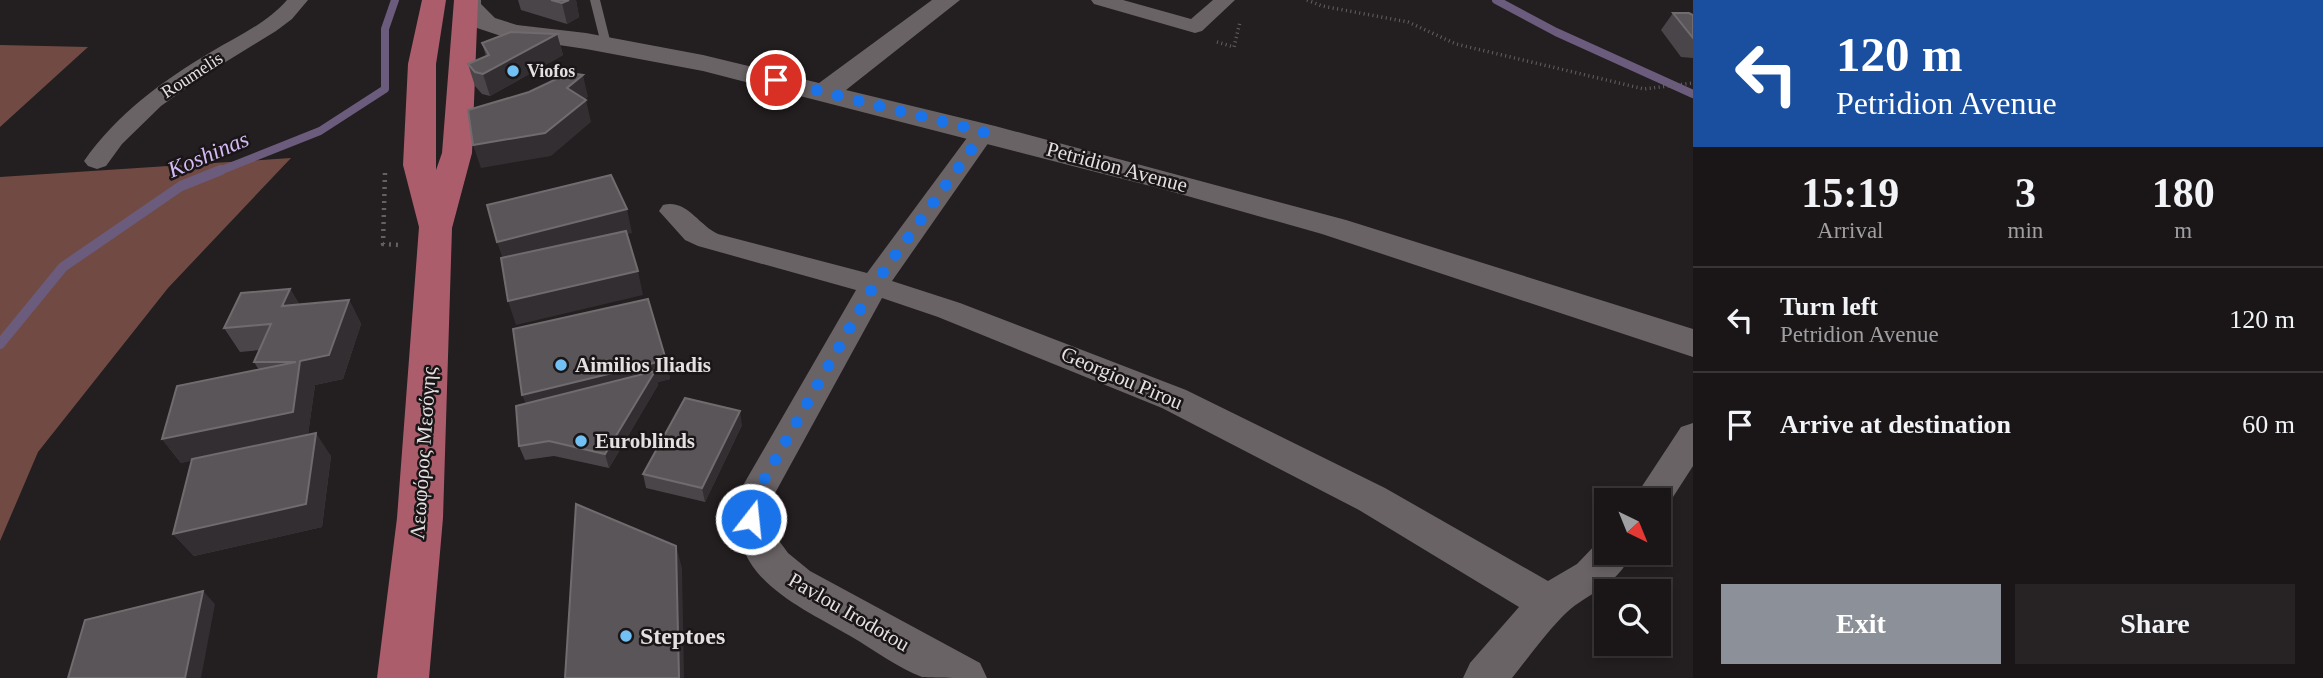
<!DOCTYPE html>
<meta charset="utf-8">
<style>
:root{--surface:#1a1618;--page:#272325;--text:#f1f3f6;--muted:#9f9fa2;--line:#383537;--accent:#8c9099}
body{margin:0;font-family:Georgia,serif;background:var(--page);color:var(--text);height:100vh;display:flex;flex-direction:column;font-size:26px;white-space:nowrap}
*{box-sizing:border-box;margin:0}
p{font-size:23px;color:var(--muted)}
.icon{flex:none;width:38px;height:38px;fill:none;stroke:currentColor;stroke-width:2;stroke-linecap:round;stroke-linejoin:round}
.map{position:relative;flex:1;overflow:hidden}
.sheet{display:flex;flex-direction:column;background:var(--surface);width:630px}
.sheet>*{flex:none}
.hud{background:#1a4fa0;color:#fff;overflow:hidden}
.needle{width:46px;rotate:137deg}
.tools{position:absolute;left:1594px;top:488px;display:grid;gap:14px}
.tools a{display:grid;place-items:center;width:77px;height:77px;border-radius:0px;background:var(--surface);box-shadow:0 4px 10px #0003,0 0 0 2px var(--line);font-size:35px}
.pin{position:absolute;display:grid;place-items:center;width:60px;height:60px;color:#fff;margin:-30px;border:4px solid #fff;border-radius:50%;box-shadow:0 2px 7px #0007}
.me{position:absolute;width:77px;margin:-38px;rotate:16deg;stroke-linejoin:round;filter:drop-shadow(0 0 5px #0008)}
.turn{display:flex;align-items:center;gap:24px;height:147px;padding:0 28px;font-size:32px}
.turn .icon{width:91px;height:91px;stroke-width:2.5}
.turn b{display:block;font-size:49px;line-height:60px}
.eta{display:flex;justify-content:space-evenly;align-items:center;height:119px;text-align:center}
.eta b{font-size:42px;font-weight:600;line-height:49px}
.action{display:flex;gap:14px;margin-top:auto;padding:14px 28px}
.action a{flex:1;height:80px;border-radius:0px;background:var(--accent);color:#fff;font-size:28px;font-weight:600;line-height:80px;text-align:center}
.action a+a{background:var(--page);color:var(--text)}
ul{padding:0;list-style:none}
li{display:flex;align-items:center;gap:21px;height:105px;padding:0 28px;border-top:2px solid var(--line)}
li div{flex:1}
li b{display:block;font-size:26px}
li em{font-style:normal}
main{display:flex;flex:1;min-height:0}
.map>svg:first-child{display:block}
.forest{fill:#714b43}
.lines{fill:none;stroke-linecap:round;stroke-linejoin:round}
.stream-far1{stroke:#6b5c7d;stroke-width:8}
.stream{stroke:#6b5c7d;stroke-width:10}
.path-far1{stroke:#656062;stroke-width:3.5;stroke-dasharray:1 3.5;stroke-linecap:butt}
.path{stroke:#656062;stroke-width:4.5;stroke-dasharray:2 5;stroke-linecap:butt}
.service{fill:#6a6366;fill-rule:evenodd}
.minor{fill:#6a6366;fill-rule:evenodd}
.tertiary{fill:#6a6366;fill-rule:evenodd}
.primary{fill:#ab5d6c;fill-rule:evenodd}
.wall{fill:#4a4549}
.shaded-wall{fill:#332e31}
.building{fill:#5a5559;stroke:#706b6e;stroke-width:2}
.route{stroke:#1a73e8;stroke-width:12;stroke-dasharray:0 21.6}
.poi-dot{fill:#72c1f5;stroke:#1a1517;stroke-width:2.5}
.labels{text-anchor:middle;stroke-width:5;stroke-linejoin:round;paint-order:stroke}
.far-poi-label{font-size:18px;font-weight:bold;fill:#e4e0e2;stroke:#1a1517;text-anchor:start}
.far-street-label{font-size:18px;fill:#e4e0e2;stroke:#1a1517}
.street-label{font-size:21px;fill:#e4e0e2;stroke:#1a1517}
.poi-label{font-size:21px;font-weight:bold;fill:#e4e0e2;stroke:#1a1517;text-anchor:start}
.water-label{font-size:23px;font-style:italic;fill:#d4baf4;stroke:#1a1517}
.near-poi-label{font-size:24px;font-weight:bold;fill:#e4e0e2;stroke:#1a1517;text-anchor:start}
</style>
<main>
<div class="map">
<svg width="1693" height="678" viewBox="0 0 1693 678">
<rect width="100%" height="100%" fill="#231e20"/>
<g class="forest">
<path d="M0,45L88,47L0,127Z"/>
<path d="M291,158L168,288L38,452L0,541V177Z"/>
</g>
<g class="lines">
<g class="stream-far1">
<path d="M1496,0L1556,32L1693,94"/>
<path d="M217,172L320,131L385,89V29L395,0"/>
</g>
<path class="stream" d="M0,344L63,267L181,186L221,170"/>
<g class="path-far1">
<path d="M1307,0L1322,6L1408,22L1456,44L1644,89L1693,83"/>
<path d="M1217,42L1234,47L1240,22"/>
</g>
<path class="path" d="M385,173L383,244L399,245"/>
<path class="service" d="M590,0H600L611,44L610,46L601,44Z"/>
<g class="minor">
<path d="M287,0H308L292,19L276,31L206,74L161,106L122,144L106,166L97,169L88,166L84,161C117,114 162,81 211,52C238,36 267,23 287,0Z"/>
<path d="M1091,0H1123L1191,19L1213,0H1235L1202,31L1195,33L1094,4Z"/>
<path d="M984,125L993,127L996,132L892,281L960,303L1186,390L1385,488L1548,581L1577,564L1599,541L1606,538V553H1632C1614,591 1585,592 1561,618C1543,637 1528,658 1512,678H1463L1470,663L1519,607L1359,510L1162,408L938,317L882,298L774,495L773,523L777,538L788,553L810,571L980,663L987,678C970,678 936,678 922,677C898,668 874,650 852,637C792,602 726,577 738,494L856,290L698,246L685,240L659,211L663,205C687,199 698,225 718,234L867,273L975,127Z"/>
<path d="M1693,423V466L1664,511L1659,513V500H1633L1681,427Z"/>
</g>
<path class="tertiary" d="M457,0H481V4L495,18L517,25L586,33L703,55L819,83L932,0H960L846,90L995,126L1346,220L1693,329V357L1322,234L1166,190L703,71L586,49L504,37L477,28L460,11Z"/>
<path class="primary" d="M422,0H446L436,64V170L442,153L454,0H478L472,153L452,228L443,518L429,678H377L397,518L419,227L403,165L408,64Z"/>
</g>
<g class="wall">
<path d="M518,0H576L579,17L567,24L521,10Z"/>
<path d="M1673,13L1693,15V58L1681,57L1661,30Z"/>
<path d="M557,34L563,55L490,96L482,94L475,86L468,64L486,56L482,43Z"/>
<path d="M290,289L299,304L349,300L361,324L343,379L315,385L308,434L331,456L322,527L194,556L173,534L192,460L181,463L162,439L259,370L254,362L260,350L240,352L224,328Z"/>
<path d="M666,360L670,379L658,382V385L609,468L554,456L525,460L519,446L526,404Z"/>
<path d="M742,425L705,502L646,488L643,474Z"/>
</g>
<g class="shaded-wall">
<path d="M569,0H576L579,17L567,24L562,3Z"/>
<path d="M557,34L563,55L490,96L483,74Z"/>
<path d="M583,75L588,97L572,110L567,88Z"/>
<path d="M586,100L591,122L551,156L481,168L473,145Z"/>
<path d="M627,209L632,233L505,265L497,242Z"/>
<path d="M638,271L643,295L516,325L508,301Z"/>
<path d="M290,289L304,313L282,306Z"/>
<path d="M349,300L361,324L343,379L315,385L308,435L181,463L162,439L300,361Z"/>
<path d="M666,360L670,379L658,382V385L609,468L605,454L530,414L522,395Z"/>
<path d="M740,411L742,425L705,502L702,488Z"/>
<path d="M316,433L331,456L322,527L194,556L173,534Z"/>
<path d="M676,546L682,568L684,678H679Z"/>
<path d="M203,591L215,604L201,678H185Z"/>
</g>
<g class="building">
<path d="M551,0H569L562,3Z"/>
<path d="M1673,13H1689L1693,15V38Z"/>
<path d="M511,32L557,34L483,74L475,72L468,64L489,55L482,43Z"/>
<path d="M569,73L583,75L567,88L586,100L545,133L473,145L468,110L529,92Z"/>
<path d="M611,175L627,209L497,242L487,205Z"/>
<path d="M626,231L638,271L508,301L501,258Z"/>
<path d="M290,289L282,306L349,300L329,355L300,361L293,412L162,439L177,386L296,362H254L271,324L224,328L241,293Z"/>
<path d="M648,299L666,360L522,395L513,329Z"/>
<path d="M655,371L605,454L549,441L519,446L516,406Z"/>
<path d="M685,398L740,411L702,488L643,474Z"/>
<path d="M316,433L306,504L173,534L192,459Z"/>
<path d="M576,504L676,546L679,678H565Z"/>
<path d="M203,591L185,678H68L85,620Z"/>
</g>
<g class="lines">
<path class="route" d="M751,519L756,494L874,285L984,132L776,80"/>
</g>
<g class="poi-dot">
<circle cx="513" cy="71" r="7"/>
<circle cx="561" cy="365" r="7"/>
<circle cx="581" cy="441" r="7"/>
<circle cx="626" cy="636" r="7"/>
</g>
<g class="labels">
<g class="far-poi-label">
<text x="527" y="77">Viofos</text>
</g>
<g class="far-street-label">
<text transform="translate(192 75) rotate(-33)" y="6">Roumelis</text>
</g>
<g class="street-label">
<text transform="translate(1117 167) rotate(15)" y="7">Petridion Avenue</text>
<text transform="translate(1122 378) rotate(23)" y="7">Georgiou Pirou</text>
<text transform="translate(423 453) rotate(-86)" y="7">Λεωφόρος Μεσόγης</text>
<text transform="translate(849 612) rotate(30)" y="7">Pavlou Irodotou</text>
</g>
<g class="poi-label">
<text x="575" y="372">Aimilios Iliadis</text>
<text x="595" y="448">Euroblinds</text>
</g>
<g class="water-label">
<text transform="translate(208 154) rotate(-23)" y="8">Koshinas</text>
</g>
<g class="near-poi-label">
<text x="640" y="644">Steptoes</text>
</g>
</g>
</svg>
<div class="tools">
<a><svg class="needle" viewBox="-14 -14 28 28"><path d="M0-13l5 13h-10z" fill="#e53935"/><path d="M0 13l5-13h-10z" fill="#9f9fa2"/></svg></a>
<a><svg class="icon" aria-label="search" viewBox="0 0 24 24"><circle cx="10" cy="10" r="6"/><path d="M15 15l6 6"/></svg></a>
</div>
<div class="pin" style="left:776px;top:80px;background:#d93025"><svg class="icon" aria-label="arrive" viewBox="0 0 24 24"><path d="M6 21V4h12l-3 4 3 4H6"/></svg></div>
<svg class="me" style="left:751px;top:519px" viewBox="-20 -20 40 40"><circle r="17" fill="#1a73e8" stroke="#fff" stroke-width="3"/><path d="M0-11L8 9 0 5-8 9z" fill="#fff"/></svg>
</div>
<section class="sheet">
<div class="hud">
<div class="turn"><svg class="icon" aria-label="left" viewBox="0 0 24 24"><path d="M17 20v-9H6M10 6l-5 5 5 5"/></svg><div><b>120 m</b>Petridion Avenue</div></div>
</div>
<div class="eta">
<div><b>15:19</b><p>Arrival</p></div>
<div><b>3</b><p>min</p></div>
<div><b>180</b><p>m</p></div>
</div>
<ul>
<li><svg class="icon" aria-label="left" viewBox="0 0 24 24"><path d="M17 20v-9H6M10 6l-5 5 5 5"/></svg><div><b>Turn left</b><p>Petridion Avenue</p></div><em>120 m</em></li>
<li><svg class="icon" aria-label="arrive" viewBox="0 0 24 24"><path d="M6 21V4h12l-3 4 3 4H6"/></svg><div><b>Arrive at destination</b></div><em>60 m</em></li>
</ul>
<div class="action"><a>Exit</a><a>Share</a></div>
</section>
</main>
